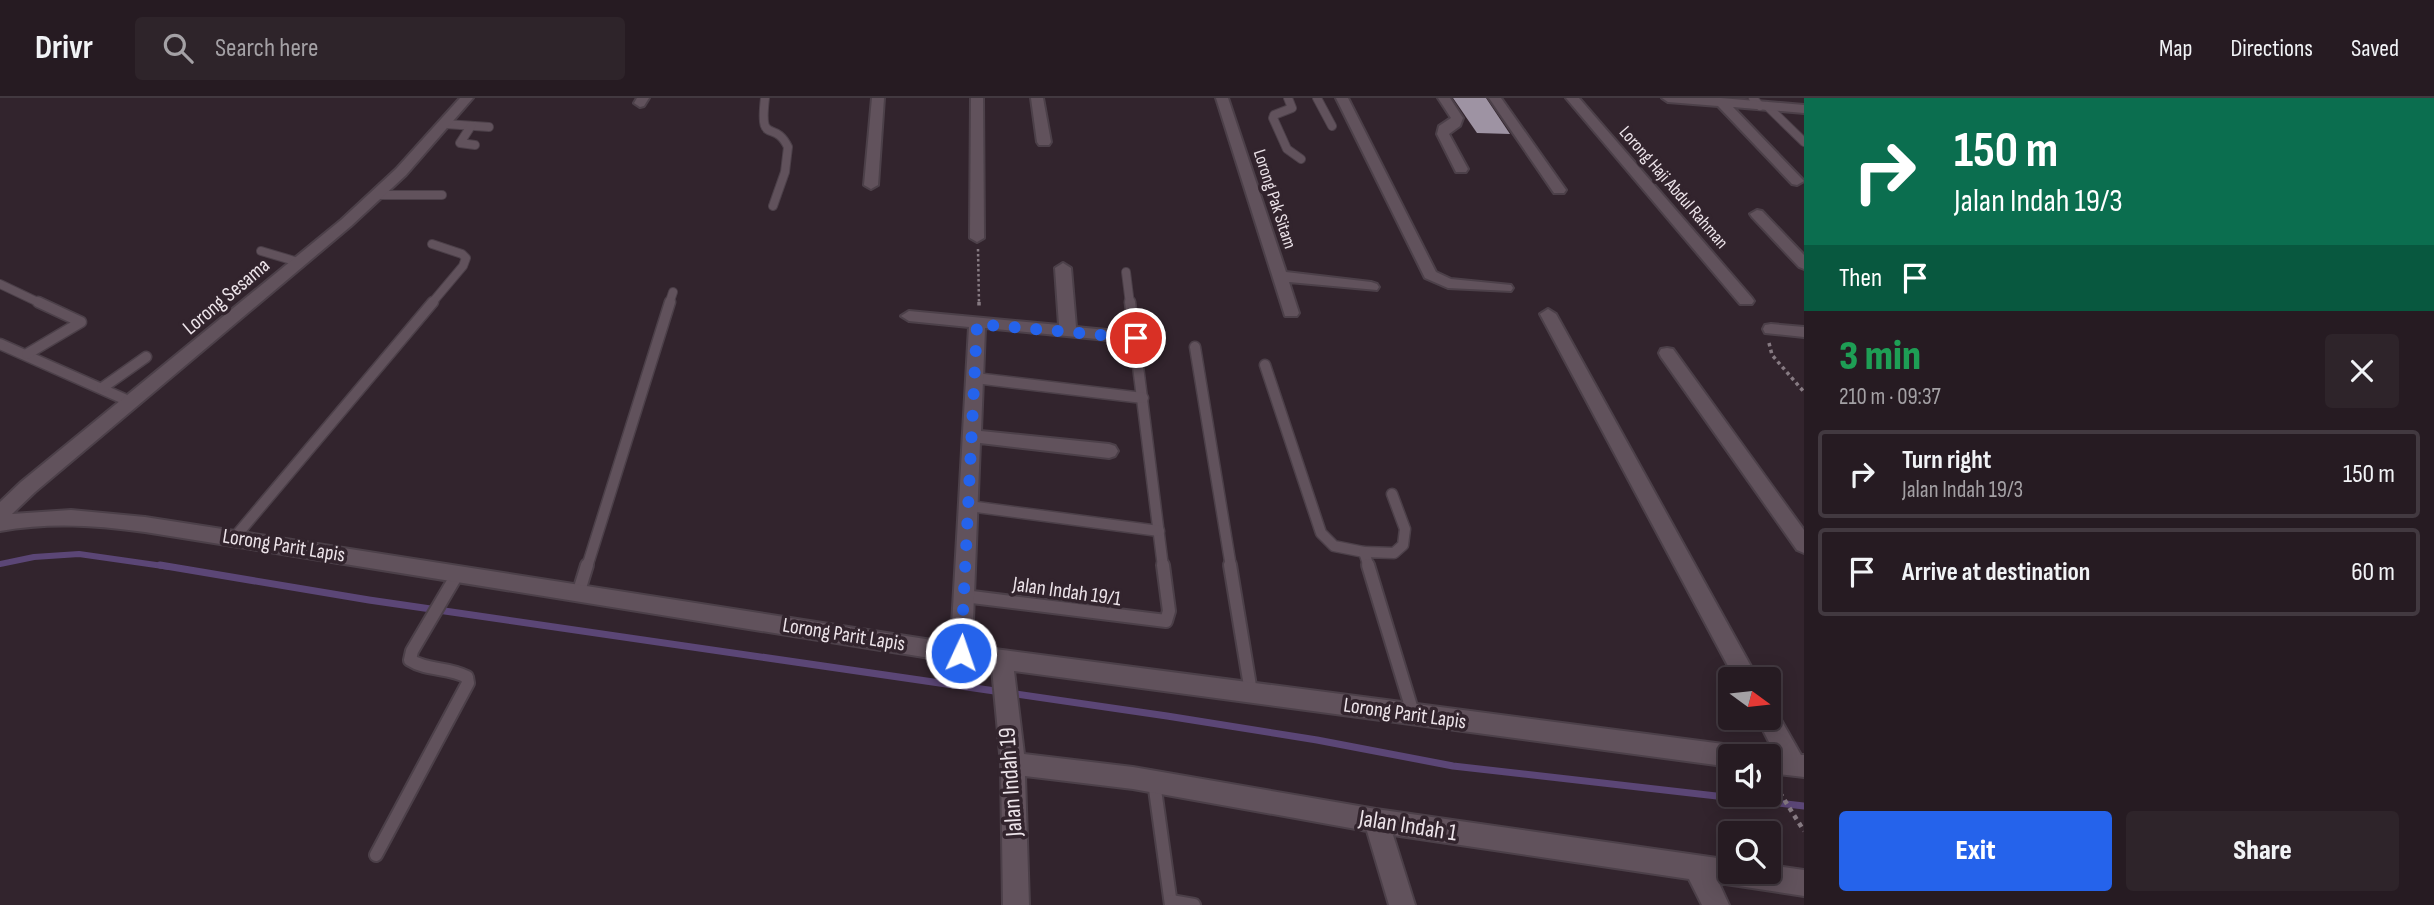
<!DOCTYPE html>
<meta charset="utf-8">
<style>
:root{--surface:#261b22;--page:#2e242a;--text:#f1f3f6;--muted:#a4a1a5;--line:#423940;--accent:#2563eb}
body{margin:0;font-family:"Sofia Sans Condensed",sans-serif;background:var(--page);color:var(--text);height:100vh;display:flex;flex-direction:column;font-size:26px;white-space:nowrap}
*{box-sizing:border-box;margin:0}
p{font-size:23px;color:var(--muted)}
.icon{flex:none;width:38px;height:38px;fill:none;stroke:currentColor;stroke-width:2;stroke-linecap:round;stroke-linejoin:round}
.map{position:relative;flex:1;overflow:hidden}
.sheet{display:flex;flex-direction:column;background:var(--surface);width:630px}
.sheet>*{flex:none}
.guide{background:#0b6e4f;color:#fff;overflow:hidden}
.needle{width:46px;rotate:105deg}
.tools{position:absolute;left:1718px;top:569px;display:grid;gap:14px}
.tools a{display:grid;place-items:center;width:63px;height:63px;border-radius:7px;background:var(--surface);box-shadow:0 4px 18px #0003,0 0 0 2px var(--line);font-size:35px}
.pin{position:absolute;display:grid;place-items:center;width:60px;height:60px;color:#fff;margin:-30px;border:4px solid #fff;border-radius:50%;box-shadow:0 2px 7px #0007}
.me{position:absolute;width:77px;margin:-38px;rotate:3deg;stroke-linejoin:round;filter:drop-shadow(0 0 5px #0008)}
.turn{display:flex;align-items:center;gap:24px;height:147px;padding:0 35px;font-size:32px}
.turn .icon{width:91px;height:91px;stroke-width:2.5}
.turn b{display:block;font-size:49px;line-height:60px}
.then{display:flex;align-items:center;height:66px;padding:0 35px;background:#0003;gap:14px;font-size:26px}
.round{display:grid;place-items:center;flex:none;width:74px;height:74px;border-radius:7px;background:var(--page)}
.head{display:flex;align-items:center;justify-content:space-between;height:119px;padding:0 35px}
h1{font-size:42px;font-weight:800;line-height:52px;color:#1e9e55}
.button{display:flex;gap:14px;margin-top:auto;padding:14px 35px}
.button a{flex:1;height:80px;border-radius:7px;background:var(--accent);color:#fff;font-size:28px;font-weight:800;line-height:80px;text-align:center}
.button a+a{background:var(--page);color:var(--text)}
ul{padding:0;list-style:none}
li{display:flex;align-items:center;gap:21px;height:88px;margin:0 14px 10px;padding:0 21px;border:4px solid var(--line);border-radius:7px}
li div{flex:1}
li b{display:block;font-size:26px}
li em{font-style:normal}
header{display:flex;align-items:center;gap:42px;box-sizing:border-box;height:98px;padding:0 35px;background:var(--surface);border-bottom:2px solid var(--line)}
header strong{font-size:33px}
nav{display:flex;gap:38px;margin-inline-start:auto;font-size:24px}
.search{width:490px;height:63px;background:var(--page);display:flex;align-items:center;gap:18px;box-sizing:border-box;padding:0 24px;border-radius:7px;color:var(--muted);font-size:26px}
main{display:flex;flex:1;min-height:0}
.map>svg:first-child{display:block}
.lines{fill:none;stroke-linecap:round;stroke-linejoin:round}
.stream-far1{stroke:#5b4676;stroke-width:6}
.stream{stroke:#5b4676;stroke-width:7}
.building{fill:#9e93a3}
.service-far2-casing{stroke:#4c4049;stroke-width:10}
.service-far1-casing{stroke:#4c4049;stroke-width:13}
.service-casing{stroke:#4c4049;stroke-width:16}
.minor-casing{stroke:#4c4049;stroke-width:4}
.path-far2{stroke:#867a82;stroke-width:2.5;stroke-dasharray:2.5 2.5;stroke-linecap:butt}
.path-far1{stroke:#867a82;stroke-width:3.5;stroke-dasharray:3.5 3.5;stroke-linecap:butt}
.path{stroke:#867a82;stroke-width:4.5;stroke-dasharray:4.5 4.5;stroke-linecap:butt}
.service-far2{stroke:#61525c;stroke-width:8}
.service-far1{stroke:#61525c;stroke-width:10}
.service{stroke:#61525c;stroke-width:12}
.minor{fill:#61525c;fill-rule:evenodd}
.route{stroke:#2563eb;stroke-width:12;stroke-dasharray:0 21.6}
.labels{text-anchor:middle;stroke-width:7;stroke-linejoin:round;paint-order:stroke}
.far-street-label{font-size:18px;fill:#ece3e9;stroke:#32242d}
.street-label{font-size:21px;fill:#ece3e9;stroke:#32242d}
.near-street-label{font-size:24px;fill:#ece3e9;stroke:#32242d}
</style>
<header>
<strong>Drivr</strong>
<div class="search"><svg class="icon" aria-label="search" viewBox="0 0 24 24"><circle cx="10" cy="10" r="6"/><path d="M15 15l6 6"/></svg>Search here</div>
<nav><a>Map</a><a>Directions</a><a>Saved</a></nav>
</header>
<main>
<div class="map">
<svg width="1804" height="807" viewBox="0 0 1804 807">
<rect width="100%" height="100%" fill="#32242d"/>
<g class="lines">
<path class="stream-far1" d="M0,466L34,459L79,456L170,469"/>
<path class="stream" d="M160,467L369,502L1167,618L1317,642L1453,668L1804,708"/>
</g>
<path class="building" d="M1453,0H1486L1510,36L1477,35Z"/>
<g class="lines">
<defs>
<g id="service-far2">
<path d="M765,0C759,50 774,20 788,49L785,74L773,108"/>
<path d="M1288,0L1292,10L1274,17L1273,20L1287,51L1301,61"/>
<path d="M1317,0L1332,28"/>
<path d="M1753,0L1760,8"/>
<path d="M1767,8L1804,44"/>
<path d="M446,26L489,29"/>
<path d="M471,28L460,45L475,47"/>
<path d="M376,97H442"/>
<path d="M261,153L298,164"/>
<path d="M1126,174L1130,206"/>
<path d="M0,186L42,206"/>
<path d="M431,206L463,168L466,160L462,156L432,146"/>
<path d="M669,206L673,194"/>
</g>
<g id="service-far1">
<path d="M1130,204L1163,469"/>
<path d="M0,246L131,304"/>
<path d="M1195,249L1231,469"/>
<path d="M27,256L81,224L38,204"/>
<path d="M1265,267L1321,435L1334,448L1364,454"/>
<path d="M975,280L1143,300"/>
<path d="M102,290L146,259"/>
<path d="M969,408L1159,433"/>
<path d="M235,439L433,204"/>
<path d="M587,469L670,204"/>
<path d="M1369,469L1364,454L1394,455L1403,447L1405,431L1392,396"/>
</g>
<g id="service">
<path d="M1230,467L1251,594"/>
<path d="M1368,467L1413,615"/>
<path d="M579,493L587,467"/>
<path d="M964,498L1166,523L1169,513L1163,467"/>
<path d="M1154,684L1171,807"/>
<path d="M376,757L468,585L467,579C449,569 427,573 410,562L412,553L458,475"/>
<path d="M1171,803L1194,807"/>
</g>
<g id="minor">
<path d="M460,0H473L406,77L351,128L35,394L12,416L71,412L145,419L951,545L969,229L909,223L901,218L909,213L1059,227L1055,170L1063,165L1071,170L1076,229L1137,235L1145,240L1137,245L985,230L981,333L1109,346L1115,348L1118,353L1115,358L1109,360L980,345L972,548L1731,647L1739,650L1743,658H1731V669L1014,573L1024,656L1133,669L1376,711L1731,762V774H1769V767L1804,772V798L1719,785L1729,807H1702L1689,781L1393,737L1415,807H1389L1367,733L1133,691L1025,678L1029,807H1003L1001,666L992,570L145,434C96,427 49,424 0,433V404L21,384L341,122L396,71Z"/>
<path d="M637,0H649L644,8L640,9L634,5Z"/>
<path d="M872,0H884L878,87L871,91L864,87Z"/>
<path d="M971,0H983L984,140L977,144L970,140Z"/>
<path d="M1031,0H1043L1051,44L1049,47H1039L1037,44Z"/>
<path d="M1216,0H1228L1286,174L1371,184L1377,186L1379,189L1377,192L1289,184L1299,215L1297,218H1285Z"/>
<path d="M1336,0H1348L1436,174L1451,181L1511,187L1513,190L1511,193L1448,190L1425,180Z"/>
<path d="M1438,0H1450L1463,20L1460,28L1449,36L1468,71L1466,74H1456L1437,36L1439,28L1451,20Z"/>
<path d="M1489,0H1501L1566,92L1564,95H1554Z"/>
<path d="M1566,0H1579L1752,200L1754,203L1752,206H1740Z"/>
<path d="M1662,0H1721L1804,7V15L1733,9L1804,83L1797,87L1792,86L1718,8L1668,4Z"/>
<path d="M1757,112L1762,113L1804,157V171L1799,169L1752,119L1750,116Z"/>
<path d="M1548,211L1556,216L1758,581H1735L1540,216Z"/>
<path d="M1771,226L1804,229V239L1765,235L1763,231L1765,227Z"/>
<path d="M1667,250L1673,251L1804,432V455L1797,452L1661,259L1659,255L1661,251Z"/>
<path d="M1769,610L1776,613L1801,657H1804V679L1769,675V658H1760L1774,654L1757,620H1769Z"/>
</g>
</defs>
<use href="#service-far2" class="service-far2-casing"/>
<use href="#service-far1" class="service-far1-casing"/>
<use href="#service" class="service-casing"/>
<use href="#minor" class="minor-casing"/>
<path class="path-far2" d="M978,151L979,206"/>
<g class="path-far1">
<path d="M979,204V210"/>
<path d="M1769,245L1772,257L1804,294"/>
</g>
<path class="path" d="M1775,687L1804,733"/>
<use href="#service-far2" class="service-far2"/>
<use href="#service-far1" class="service-far1"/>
<use href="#service" class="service"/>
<use href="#minor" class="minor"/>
</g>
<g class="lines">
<path class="route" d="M961,555L977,226L1136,240"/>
</g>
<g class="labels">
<g class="far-street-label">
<text transform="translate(1674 89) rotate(49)" y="6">Lorong Haji Abdul Rahman</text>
<text transform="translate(1275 101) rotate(72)" y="6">Lorong Pak Sitam</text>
</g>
<g class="street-label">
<text transform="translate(226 198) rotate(-40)" y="7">Lorong Sesama</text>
<text transform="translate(284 447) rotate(9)" y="7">Lorong Parit Lapis</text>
<text transform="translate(1067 493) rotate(8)" y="7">Jalan Indah 19/1</text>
<text transform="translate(844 536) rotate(9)" y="7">Lorong Parit Lapis</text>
<text transform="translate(1405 615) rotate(8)" y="7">Lorong Parit Lapis</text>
</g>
<g class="near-street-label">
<text transform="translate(1010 684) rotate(-94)" y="8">Jalan Indah 19</text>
<text transform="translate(1408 727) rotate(9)" y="8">Jalan Indah 1</text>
</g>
</g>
</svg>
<div class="tools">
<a><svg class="needle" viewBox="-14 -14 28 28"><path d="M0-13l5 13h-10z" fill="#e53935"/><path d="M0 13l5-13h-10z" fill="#a4a1a5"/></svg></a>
<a><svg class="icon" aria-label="sound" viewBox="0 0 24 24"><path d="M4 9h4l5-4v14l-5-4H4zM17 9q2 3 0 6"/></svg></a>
<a><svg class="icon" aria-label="search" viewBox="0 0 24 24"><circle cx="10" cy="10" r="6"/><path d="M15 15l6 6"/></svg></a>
</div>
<div class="pin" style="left:1136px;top:240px;background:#d93025"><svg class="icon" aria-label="arrive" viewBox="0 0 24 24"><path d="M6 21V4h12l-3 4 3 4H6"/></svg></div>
<svg class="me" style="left:961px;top:555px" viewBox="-20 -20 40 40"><circle r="17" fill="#2563eb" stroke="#fff" stroke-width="3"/><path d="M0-11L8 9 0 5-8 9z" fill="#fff"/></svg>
</div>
<section class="sheet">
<div class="guide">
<div class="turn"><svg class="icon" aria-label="right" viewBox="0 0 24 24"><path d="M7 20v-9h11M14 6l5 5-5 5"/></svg><div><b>150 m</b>Jalan Indah 19/3</div></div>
<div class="then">Then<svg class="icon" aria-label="arrive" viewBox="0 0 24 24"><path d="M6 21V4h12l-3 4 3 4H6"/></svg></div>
</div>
<div class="head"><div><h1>3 min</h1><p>210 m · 09:37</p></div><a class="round"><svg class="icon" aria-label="close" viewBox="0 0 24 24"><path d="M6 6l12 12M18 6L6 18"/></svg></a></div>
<ul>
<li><svg class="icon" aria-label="right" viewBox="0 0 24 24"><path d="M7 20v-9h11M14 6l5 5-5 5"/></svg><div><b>Turn right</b><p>Jalan Indah 19/3</p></div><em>150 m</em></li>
<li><svg class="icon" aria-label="arrive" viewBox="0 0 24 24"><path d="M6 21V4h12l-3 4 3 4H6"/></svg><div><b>Arrive at destination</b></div><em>60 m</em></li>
</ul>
<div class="button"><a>Exit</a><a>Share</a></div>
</section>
</main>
